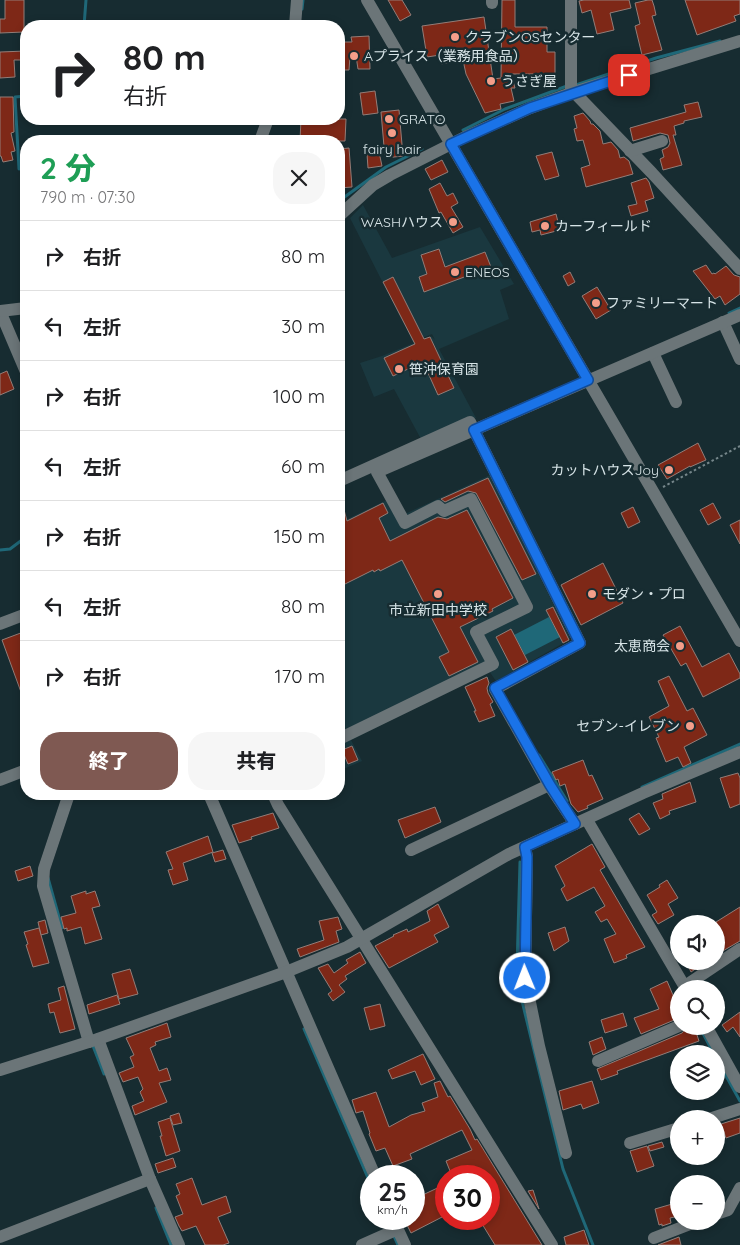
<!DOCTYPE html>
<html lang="ja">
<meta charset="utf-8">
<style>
:root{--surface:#fff;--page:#f6f6f6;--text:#202124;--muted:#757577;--line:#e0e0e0;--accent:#7f5952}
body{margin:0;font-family:Quicksand,"Noto Sans JP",sans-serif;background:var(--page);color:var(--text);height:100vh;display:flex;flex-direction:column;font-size:19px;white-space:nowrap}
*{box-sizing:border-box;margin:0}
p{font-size:16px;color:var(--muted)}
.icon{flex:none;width:28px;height:28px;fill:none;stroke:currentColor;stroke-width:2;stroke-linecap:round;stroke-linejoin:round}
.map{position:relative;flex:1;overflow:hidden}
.drawer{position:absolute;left:20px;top:135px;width:325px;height:665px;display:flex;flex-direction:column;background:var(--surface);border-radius:20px;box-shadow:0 2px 8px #0003}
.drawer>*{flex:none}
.top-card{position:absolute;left:20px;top:20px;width:325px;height:105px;border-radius:20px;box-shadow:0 2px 8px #0003;background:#fff;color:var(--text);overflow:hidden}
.tools{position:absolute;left:670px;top:915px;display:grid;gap:10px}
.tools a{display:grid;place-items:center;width:55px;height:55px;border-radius:50%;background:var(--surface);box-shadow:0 2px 8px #0003;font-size:25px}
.speed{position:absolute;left:360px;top:1165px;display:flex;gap:10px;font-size:25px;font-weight:700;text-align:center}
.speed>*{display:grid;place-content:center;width:65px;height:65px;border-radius:50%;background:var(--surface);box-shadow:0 2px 8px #0003;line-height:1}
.speed small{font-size:12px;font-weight:400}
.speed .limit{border:8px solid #d22;background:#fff;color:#111}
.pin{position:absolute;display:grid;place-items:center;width:42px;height:42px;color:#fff;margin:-21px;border-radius:10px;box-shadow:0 2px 8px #0006}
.me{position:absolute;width:55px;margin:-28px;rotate:359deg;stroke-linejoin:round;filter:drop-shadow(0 0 4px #0008)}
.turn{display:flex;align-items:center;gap:18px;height:105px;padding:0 20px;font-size:22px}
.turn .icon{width:65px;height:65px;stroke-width:2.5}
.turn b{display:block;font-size:35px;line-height:42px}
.round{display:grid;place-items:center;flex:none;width:52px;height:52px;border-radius:20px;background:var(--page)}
.overview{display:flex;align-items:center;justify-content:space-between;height:85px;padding:0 20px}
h1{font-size:30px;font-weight:800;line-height:38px;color:#1e9e55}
.button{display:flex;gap:10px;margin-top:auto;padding:10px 20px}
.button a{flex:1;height:58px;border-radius:20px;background:var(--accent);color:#fff;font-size:20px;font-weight:800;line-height:58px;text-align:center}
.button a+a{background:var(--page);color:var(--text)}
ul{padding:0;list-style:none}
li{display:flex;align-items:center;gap:15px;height:70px;padding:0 20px;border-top:1px solid var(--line)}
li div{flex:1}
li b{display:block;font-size:19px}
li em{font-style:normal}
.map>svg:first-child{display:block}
.built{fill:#1a383f}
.water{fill:#1f6878}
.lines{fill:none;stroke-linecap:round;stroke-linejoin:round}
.stream{stroke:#1f6878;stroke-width:3}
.building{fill:#7e2817;stroke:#937d78}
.path{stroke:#75868a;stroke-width:2;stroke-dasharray:2.5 2.5;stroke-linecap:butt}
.minor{stroke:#6b7578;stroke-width:12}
.route-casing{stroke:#114b97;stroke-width:12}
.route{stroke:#1a73e8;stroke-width:9}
.poi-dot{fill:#f49e8a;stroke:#172c31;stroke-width:2}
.labels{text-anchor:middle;stroke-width:5;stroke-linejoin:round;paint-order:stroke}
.poi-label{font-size:14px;fill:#d7e4e7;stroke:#172c31;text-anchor:start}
</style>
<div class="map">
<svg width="740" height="1245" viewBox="0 0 740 1245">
<rect width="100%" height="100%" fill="#172c31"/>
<g class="built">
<path d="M363,205L392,258L480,227L514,284L500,290L509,319L439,349L476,418L422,441L394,389L374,397L360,363L382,356L431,336L435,340L432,334L413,342L350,218Z"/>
<path d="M490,475L570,637L569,640L496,681L489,671L351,740L362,761L339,771V523L387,500L396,518Z"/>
</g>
<path class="water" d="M549,617L560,637L525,655L514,635Z"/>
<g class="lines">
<g class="stream">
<path d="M302,9L303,0"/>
<path d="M84,26L86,0"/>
<path d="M576,85L656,58L720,41"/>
<path d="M463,130L505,109L567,86"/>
<path d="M19,169L15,97L26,96"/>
<path d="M23,178L26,219"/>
<path d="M339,201L386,167L422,149"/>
<path d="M729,313L740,308"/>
<path d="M0,550L10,549L26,537"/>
<path d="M539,755L567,801"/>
<path d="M642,787L740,744"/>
<path d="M520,862L517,968L522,1001L563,1169L593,1245"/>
<path d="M48,878L62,928"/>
<path d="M699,1026L714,1054"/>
<path d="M304,1029L371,1185"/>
<path d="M93,1046L104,1074"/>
<path d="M716,1058L740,1101"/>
<path d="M156,1208L171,1245"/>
<path d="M393,1234L398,1245"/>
</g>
</g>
<g class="building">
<path d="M5,0H24V32L0,33V19H5Z"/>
<path d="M388,0H402L411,15L400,21Z"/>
<path d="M502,0H515V27H547V52H555V74H511L515,88H511L514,101L500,104L501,109L485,113L466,74L463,60L441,64L440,55L427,57L422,26L484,17L493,79L501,78Z"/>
<path d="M584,0H629L631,8L610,13L614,30L597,34L591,10L582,13L579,1Z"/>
<path d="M648,0H652L654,6L656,15L652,16L662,50L642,55L635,26L640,24L635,3Z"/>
<path d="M685,0H740V14L734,16L736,21L697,35Z"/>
<path d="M369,36L370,69H358L356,56H350L349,70H339V42H352L351,37Z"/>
<path d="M26,51V60H14L15,77L0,78V52Z"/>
<path d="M375,91L378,113L363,115L360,93Z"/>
<path d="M0,97H13L14,132L11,133L15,151L11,152L13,160L3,162L1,156H0Z"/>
<path d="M698,102L702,117L684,121V123L674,126L676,135H673L682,165L663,170L660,159L664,157L662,150L668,147L670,143L668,135L660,133L633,141L630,128L686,112L684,105Z"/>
<path d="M399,110L403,156L385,158L381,112Z"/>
<path d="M583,113L590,121L591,124H593L600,131L603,144L611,142L618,150L620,158L624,157L629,161L633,174L586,187L581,168L590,165L583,140L577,141L574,129L577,128L574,116Z"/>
<path d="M301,119H346L345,141H300Z"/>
<path d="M349,148L352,187L339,188V149Z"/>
<path d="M379,152L382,166L368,168L367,154Z"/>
<path d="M552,152L559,176L545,180L536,156Z"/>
<path d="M442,160L448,172L431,180L425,169Z"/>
<path d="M646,178L649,182L654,198L645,201L648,211L631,216L628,206L637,204L631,183Z"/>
<path d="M440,183L447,196L453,193L458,203L451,207L463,227L453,233L441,212L439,213L429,189Z"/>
<path d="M556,214L560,230L541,235L540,230L532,232L530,222Z"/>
<path d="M439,249L445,267L485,252L491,267L424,292L419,277L427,274L421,255Z"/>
<path d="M706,265L712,274L714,273L715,274L726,266L734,275L740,277V294L725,305L720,296L715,299L693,271Z"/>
<path d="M570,272L575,282L568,286L563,276Z"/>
<path d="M393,277L424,339L430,337L454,388L438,395L423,362L393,376L384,358L415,344L383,282Z"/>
<path d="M597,287L611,310L596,319L582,296Z"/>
<path d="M7,371L14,389L0,395V374Z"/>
<path d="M698,443L706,460L690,467V466L667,479L658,465Z"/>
<path d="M488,478L536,574L522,580L476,493L468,491L445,502L441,499Z"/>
<path d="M339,502H342L347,521L383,503L388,513L379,518L390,541L438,517L447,519L467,510L513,598L492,609L493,611L460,627L478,662L449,676L439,657L449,652L402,560L380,571L379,569L374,572L373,570L339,587Z"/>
<path d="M713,503L721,518L708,525L700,510Z"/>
<path d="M633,507L640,522L628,528L621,513Z"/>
<path d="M740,520V544L730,525Z"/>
<path d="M603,563L623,603L581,625L561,585Z"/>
<path d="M553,607L568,638L569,640L563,643L546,610Z"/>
<path d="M680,626L702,667L729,653L740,674V678L703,697L686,663L681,666L663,635Z"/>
<path d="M511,629L528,662L513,670L496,637Z"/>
<path d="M26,631V703H25L2,640Z"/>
<path d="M669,676L687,711L693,708L707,735L684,747L691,763L683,767L678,757L666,762L656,738L659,737L649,717L669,706L658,681Z"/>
<path d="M487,677L489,683L487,688L488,693L493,702L490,704L495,716L479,722L474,711H476L465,687Z"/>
<path d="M352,746L358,760L348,764L342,750Z"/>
<path d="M583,760L589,776L592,775L603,799L587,806L588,808L578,812L571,804L565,784L560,786L558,779L556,780L552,772Z"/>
<path d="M738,773L740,778V804L730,808L720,778Z"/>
<path d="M690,782L696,802L669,811L670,814L660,819L653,803L663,799L662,794Z"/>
<path d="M435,807L441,822L405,838L398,820Z"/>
<path d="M273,813L279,828L251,837L252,839L239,843L232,825Z"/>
<path d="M639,813L650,829L639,835L629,819Z"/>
<path d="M208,836L213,852L183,863L188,880L173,885L168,870L173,869L166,852Z"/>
<path d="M592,844L605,867L600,870L645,947L626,955L627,958L614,963L604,939L616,934L607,919L601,922L595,912L605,906L594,887L567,901L561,889L565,886L555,866Z"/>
<path d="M223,850L226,859L215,862L212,853Z"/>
<path d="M30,866L33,876L18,881L15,871Z"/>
<path d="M667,880L678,898L668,904L674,915L658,924L652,915L657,912L647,895L660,887L659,885Z"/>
<path d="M86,891V894L95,891L100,906L92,908L102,939L85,944L81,927L67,931V928L64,929L61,917L76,913L71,896Z"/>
<path d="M438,904L449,927L434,935L438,942L389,968L375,946L394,936L393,935L407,929L408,932L430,921L427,911Z"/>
<path d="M740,907V941L721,952L716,945V922Z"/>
<path d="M338,917L342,929L336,931L339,942L300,957L297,949L324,940L319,921Z"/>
<path d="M45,920L48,933L41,935L38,922Z"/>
<path d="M565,927L569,941L554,951L548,933Z"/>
<path d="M39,928L49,963L33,967L26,945L28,944L24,932Z"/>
<path d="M360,952L366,963L345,976L347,979L339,985L345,992L333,1001L328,994L332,991L318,968L328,964L334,973L348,963L346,960Z"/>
<path d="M686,961H707L691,972Z"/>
<path d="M130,969L138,994L119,999L112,974Z"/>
<path d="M667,981L676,1002L679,1001V1018L641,1034L634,1018L659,1009L650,989Z"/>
<path d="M64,986L75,1029L60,1033L54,1012L50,1013L48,1004L61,1000L58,988Z"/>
<path d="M117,995L120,1004L89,1014L87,1005Z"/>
<path d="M380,1004L385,1026L370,1030L364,1008Z"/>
<path d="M740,1012V1037L733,1027L727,1032L722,1025Z"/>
<path d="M623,1013L627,1026L605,1033L601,1020Z"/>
<path d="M167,1023L171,1037L155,1042L156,1045L150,1048L159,1071L167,1068L171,1080L159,1083L167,1102L135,1115L132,1106L144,1101L140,1092L143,1089L138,1077L123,1082L119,1073L134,1067L130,1057L134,1055L126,1038Z"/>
<path d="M694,1026L699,1041L617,1071L618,1074L601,1080L597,1069L682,1033L687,1027Z"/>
<path d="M602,1037L606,1049L593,1055L589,1042Z"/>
<path d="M423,1054L435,1079L421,1085L415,1071L392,1079L388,1070Z"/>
<path d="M440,1081L448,1097L450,1096L470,1129L475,1140L477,1139L542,1245H495L479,1219H489V1176H452L446,1161L472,1150L462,1130L410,1154L412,1159L393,1166L385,1148L376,1151L369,1134L370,1133L363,1111L356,1113L352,1100L376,1092L389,1127L411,1115L425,1111L422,1103L438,1097L434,1083Z"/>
<path d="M592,1081L599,1103L583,1109L581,1104L563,1110L559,1091Z"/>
<path d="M179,1113L182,1123L173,1125L170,1116Z"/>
<path d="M170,1118L180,1151L166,1156L160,1136H162L158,1122Z"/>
<path d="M740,1118V1133L726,1138L721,1124Z"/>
<path d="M662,1142L664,1147L650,1151L648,1146Z"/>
<path d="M647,1146L654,1166L637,1172L630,1151Z"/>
<path d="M173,1158L176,1167L158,1173L155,1164Z"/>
<path d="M192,1178L202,1205L226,1196L231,1212L218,1217V1218L229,1243L223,1245H205L196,1226L182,1231L179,1226L175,1217L183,1214L176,1196L180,1194L176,1184Z"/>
<path d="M446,1184V1215L411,1233L404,1219H414V1199Z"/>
<path d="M533,1190L539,1209L528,1191Z"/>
<path d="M679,1202V1216L670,1218L671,1223L662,1226V1224L659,1225L655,1209Z"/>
<path d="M584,1230L589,1245H566L564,1237Z"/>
<path d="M679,1237L681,1245H658Z"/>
</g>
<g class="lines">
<path class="path" d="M663,487L740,446"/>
<g class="minor">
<path d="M367,0L740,641"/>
<path d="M492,0V3"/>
<path d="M571,0V89L652,173L740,269"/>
<path d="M295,26L297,0"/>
<path d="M260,141L268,119"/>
<path d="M630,151L662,141"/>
<path d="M339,216L373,185L390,175L465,137L530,108L574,92L740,41"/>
<path d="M0,311L26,372"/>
<path d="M0,311L26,308"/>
<path d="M723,322L740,359"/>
<path d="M653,353L676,402"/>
<path d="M339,481L470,422L474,430L377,472L405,523L438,506L444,511L471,499L527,607L476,632L493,664L339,739"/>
<path d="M0,624L26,614"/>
<path d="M0,780L26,770"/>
<path d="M69,794L44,869L43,886L89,1042"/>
<path d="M209,794L375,1176"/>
<path d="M273,794L278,805L552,1245"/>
<path d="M587,820L686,989"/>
<path d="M575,824L549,785L495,689L580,643L474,430L740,315"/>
<path d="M525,847L527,857L525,978L539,1046L566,1153"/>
<path d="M411,850L549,785"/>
<path d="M685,986L740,949"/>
<path d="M706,1026L740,1087"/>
<path d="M98,1039L150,1179L179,1245"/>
<path d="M598,1061L679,1026"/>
<path d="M0,1070L98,1039L286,972L347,947L509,854L643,793L740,752"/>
<path d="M709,1119L740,1109"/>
<path d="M630,1143L679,1128"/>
<path d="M716,1214L728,1210L740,1188"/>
<path d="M393,1219L405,1245"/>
<path d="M0,1237L150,1179"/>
<path d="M654,1238L698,1221"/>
<path d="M362,1245L398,1229"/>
</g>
</g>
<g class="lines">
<defs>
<path id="route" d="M525,978L527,857L525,847L575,824L550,785L495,688L580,643L474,430L588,380L451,144L530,108L629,75"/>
</defs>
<use href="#route" class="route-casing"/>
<use href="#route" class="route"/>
</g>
<g class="poi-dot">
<circle cx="455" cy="37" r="5"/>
<circle cx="354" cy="56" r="5"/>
<circle cx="491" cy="81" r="5"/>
<circle cx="389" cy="119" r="5"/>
<circle cx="392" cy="133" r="5"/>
<circle cx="453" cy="222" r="5"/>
<circle cx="545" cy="226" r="5"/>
<circle cx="455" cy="272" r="5"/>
<circle cx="596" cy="303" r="5"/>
<circle cx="399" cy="369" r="5"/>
<circle cx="669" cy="470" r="5"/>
<circle cx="438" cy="594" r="5"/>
<circle cx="592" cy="594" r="5"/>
<circle cx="680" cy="646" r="5"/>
<circle cx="690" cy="726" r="5"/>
</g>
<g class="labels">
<g class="poi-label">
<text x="465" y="42">クラブンOSセンター</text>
<text x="364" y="61">Aプライス（業務用食品）</text>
<text x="501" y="86">うさぎ屋</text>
<text x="399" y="124">GRATO</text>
<text x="392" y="154" text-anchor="middle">fairy hair</text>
<text x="443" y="227" text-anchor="end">WASHハウス</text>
<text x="555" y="231">カーフィールド</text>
<text x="465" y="277">ENEOS</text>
<text x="606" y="308">ファミリーマート</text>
<text x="409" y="374">笹沖保育園</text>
<text x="659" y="475" text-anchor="end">カットハウスJoy</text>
<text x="602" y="599">モダン・プロ</text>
<text x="438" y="615" text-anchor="middle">市立新田中学校</text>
<text x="670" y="651" text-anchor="end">太恵商会</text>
<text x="680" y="731" text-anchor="end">セブン-イレブン</text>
</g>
</g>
</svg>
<div class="tools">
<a><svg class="icon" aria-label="sound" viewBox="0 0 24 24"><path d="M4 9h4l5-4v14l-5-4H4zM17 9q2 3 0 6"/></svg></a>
<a><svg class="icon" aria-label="search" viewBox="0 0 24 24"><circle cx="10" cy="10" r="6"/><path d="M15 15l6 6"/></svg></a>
<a><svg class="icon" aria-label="layers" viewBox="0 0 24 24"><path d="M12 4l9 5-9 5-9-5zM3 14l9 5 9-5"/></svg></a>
<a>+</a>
<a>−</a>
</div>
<div class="speed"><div>25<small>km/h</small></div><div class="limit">30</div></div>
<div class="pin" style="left:629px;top:75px;background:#d93025"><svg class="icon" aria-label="arrive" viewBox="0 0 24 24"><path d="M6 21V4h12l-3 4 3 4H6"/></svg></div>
<svg class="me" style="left:525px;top:978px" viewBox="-20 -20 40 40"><circle r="17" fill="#1a73e8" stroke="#fff" stroke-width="3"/><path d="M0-11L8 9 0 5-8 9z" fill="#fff"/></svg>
<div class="top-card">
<div class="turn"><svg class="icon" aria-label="right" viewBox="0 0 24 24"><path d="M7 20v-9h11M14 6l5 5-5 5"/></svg><div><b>80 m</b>右折</div></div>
</div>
<section class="drawer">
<div class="overview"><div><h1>2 分</h1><p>790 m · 07:30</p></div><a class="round"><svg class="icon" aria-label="close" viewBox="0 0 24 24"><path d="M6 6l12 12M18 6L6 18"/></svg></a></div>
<ul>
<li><svg class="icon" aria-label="right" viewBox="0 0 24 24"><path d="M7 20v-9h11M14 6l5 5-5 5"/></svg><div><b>右折</b></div><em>80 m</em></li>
<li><svg class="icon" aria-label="left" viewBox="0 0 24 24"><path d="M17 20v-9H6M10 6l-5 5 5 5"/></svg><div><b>左折</b></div><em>30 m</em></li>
<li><svg class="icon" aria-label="right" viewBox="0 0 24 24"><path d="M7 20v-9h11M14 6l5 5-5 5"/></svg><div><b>右折</b></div><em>100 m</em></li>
<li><svg class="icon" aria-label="left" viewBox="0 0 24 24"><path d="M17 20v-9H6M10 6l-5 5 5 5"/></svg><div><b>左折</b></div><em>60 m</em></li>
<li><svg class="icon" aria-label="right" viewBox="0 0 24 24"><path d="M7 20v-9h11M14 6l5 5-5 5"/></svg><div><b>右折</b></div><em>150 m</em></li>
<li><svg class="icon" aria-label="left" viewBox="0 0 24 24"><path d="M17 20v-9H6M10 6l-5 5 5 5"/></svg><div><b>左折</b></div><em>80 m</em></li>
<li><svg class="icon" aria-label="right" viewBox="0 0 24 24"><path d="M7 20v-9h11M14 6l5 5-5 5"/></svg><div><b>右折</b></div><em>170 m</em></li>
</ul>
<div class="button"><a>終了</a><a>共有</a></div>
</section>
</div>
